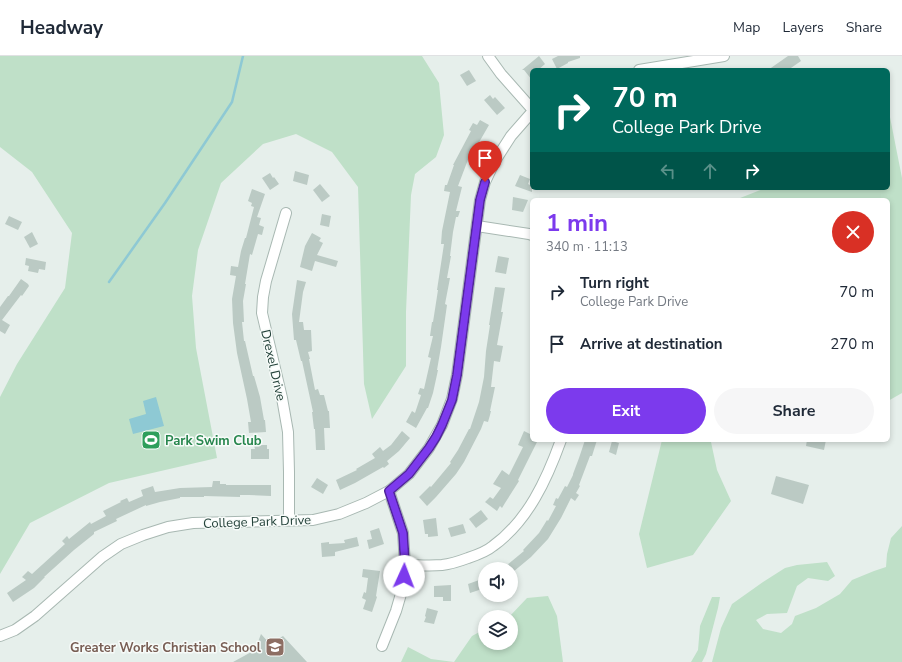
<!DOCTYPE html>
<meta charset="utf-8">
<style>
:root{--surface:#fff;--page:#f6f6f7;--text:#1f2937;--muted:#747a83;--line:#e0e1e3;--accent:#7c3aed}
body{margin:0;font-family:"Nunito Sans",sans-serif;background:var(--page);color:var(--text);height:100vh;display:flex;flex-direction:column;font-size:15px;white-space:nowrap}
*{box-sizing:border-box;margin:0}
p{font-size:13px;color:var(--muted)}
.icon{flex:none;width:22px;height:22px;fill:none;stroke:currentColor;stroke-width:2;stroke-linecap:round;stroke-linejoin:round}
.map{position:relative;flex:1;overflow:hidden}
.drawer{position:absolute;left:530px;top:142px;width:360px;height:244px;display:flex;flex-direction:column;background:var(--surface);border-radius:6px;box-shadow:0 2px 6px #0003}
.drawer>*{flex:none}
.guide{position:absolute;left:530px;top:12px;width:360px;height:122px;border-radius:6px;box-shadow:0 2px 6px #0003;background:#00695c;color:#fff;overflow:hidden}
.buttons{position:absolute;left:478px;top:506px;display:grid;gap:8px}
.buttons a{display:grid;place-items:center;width:40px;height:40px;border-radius:50%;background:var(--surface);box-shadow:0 2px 6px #0003;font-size:20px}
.pin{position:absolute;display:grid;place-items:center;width:34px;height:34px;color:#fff;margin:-41px -17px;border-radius:50% 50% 50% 0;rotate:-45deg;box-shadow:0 0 4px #0007}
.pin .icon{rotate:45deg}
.me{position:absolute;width:44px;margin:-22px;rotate:2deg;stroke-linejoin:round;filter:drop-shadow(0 0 3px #0008)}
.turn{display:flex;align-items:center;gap:14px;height:84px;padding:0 16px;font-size:18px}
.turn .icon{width:52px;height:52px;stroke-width:2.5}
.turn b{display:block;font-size:28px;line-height:34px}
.lanes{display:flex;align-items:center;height:38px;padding:0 16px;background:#0003;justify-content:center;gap:20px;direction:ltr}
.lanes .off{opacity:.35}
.round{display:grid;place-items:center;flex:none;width:42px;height:42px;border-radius:21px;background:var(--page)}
.overview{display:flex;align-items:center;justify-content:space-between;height:68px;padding:0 16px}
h1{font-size:24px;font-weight:700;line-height:30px;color:var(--accent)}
.action{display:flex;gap:8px;margin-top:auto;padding:8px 16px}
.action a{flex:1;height:46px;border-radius:24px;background:var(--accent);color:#fff;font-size:16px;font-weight:700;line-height:46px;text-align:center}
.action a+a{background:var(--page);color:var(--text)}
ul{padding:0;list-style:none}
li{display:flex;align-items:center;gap:12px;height:52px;padding:0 16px}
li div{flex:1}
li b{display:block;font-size:15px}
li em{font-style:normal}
header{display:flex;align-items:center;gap:24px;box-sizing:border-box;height:56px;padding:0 20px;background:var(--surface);border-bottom:1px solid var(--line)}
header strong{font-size:19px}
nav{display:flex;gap:22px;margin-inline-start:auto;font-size:14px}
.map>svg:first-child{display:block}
.green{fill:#bfe0c8}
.water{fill:#8ec9d4}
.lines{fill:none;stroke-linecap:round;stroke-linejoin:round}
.stream{stroke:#8ec9d4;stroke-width:2.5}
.building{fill:#bbcac4}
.minor-casing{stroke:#a8b8b2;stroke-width:12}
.minor{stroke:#fff;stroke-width:10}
.route-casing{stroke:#51269a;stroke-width:10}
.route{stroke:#7c3aed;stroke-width:7}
.labels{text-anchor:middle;stroke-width:3;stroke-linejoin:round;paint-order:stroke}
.street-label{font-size:13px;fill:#24423a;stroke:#f7fbf9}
.leisure-label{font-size:13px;font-weight:bold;fill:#27864d;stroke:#f7fbf9;text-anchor:start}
.education-label{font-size:13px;font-weight:bold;fill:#785e54;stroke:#f7fbf9;text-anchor:end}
</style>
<header>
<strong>Headway</strong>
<nav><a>Map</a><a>Layers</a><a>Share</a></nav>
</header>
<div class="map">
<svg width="902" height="606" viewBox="0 0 902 606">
<rect width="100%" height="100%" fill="#e6efeb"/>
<g class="green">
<path d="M0,0H422L439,27L444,79L436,101L415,118L411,139L406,256V310L372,363L364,328L358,131L332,96L296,78L263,88L221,127L198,194L192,240L196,292L217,402L109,427L30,467L0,518V341L17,308L65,232L72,177L32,116L0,91Z"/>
<path d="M888,51L902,122V337L888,345V144H735L763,133L772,132H888Z"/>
<path d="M662,384H713L711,386L717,414L731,445L693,499L647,512L639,478Z"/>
<path d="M902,470V606H712L721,572L732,548L763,526L785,512L797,509L827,506L835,520L828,525L808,522L797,530L787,557L767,558L756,564L763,573L781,577L792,568L795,560L816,552L840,538L852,524L874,515L886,511L887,498L891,482Z"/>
<path d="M548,540L557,560L563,606H401L408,591L431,603L454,606L472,580L485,573V587H511V561H509L527,542Z"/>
<path d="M712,541H720L718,552L706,598L702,606H691L698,594L700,570Z"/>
</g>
<path class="water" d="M156,341L164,370L133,378L129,363L146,358L143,345Z"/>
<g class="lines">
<path class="stream" d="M109,226L165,147L232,46L243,0"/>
</g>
<g class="building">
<path d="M539,0L545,8L538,14H532V24L524,14H522Z"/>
<path d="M558,0H580V2L568,6V7L557,13L552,3Z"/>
<path d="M788,0H798L801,5L788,14H768Z"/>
<path d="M469,14L476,25L467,30L460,19Z"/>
<path d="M490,39L493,43L495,41L505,52L497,59L484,44Z"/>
<path d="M480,64L489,69L470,102L469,101L458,130L462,131L456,155H460L458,161H456L453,176L450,200H451L447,222H450L445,248L447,249L441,291L437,314H438L433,337L428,352H427L416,372L406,366L412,355L415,357L421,339L418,338L420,332L424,333L431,302L428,301L433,280H430L432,266H433L438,234H437L444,188H441L442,175L450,136L444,135L445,129H447L454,109H453L471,75L469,74L473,67L477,69Z"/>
<path d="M295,115L309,119L307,129L293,125Z"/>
<path d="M270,117L273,122L274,121L279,128L270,134L262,122Z"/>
<path d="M520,119L530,123L528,128L532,130V136L515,130Z"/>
<path d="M320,128L330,140L322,146L313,134Z"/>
<path d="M252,133L265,138L257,161L261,162L259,169L264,171L262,179L258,178L252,199L250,198L245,228H246L243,245L244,266H242L244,285H245L253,320H254L260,341L264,364H265L266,376L249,377L248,366H251L247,343L237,297L233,267L232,243L236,220L230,219L231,210L238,211L241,195L245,182H246L254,151L251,150L252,147L248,145Z"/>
<path d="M513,141L528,144L523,156L512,154Z"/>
<path d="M322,158L331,160L329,171L320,169Z"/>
<path d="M9,160L22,166L18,174L5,168Z"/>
<path d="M32,176L38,188L30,192L24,181Z"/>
<path d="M312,177L321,182L319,185L323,187L317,199L338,205L336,211L315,205L312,215L300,211L305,190Z"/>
<path d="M498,200L509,202L506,218L495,216Z"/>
<path d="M26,202L46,206L45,214L39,213L38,217L28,215L29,210L25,209Z"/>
<path d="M21,223L28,228L29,230L22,240L21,239L2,264L10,269L5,278L0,275V251L8,240H9Z"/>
<path d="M297,224L306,226L303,236L299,266H303L304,274H311L312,295L308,296L310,303H309L315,334L318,333L320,339H324L328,355H329L330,372H324L325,394H316L315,373H314L312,356H313L302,305H301L296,284H294L292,258Z"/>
<path d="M495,231L505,232L501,256H503L497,289L503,290L500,306L494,305L491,331H495L490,355H491L490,359L488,366L484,365L481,373L464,406L456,418L436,441L427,450L419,441L430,430L431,431L451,407L450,406L458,394L469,373H470L479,346L484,321L486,295L490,269H489Z"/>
<path d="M402,375L410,382L399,395L387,405L389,408L384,412L383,411L355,427L340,434L336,424L357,414L356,413L375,402L372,398L380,391L383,395L391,389Z"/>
<path d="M524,375L532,379V384H538L518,424L519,425L505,447L502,452L500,450L497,455L485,446L490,441L493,443L501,432L493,428L502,414L509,419L523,391L518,389Z"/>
<path d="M585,384H597L592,400H590L579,429L580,430L576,437L579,439L575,445L571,442L561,462L548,483L531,501L513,516L507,509L524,495L523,494L539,477L547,464L548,465L556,450L553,449L556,442L558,443L565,430L567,431L573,419V418L579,402Z"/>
<path d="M807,384H826L824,394L806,390Z"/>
<path d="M612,385L619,387L616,399L609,396Z"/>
<path d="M254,389H267V393H269V403H251V393H255Z"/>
<path d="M776,420L809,429L803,448L771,438Z"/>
<path d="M317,422L328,429L323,438L311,431Z"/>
<path d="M213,425H220V428H226V429H271V440L249,439H240V441L204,440V441H180V442L160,446L146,450V449L116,463L117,465L94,476V478L74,494L44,521H45L34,532L13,546L7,537L26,524L22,521L28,515L32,518L65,488L62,485L67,480L69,483L90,466L91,468L106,460L103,455L121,446L120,445L127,442L129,446L143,440L141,434L153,430L155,436L180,432L212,431Z"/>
<path d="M481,454L488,463L476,472L469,463Z"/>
<path d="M436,462L438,480L428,481V478H425L423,464Z"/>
<path d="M463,468L466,477L451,481L448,472Z"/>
<path d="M379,472L384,488L369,493L367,484L372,483L370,475Z"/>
<path d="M357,481L359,490L335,496V500L322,501L321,487L329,486V488L345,487L344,484Z"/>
<path d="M363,513L380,515L376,540L377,541L372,556L363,553L366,544L362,542L364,536L366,537L368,522L362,521Z"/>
<path d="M482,523L485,532L470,537L468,528Z"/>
<path d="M451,529V545H443V541H434V530Z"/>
<path d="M427,552L438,555L434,568L424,566L426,561L425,560Z"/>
<path d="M261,578L270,588L283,580L307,606H233L255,594Z"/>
</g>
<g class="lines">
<defs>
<g id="minor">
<path d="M488,0L501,18L532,53"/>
<path d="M639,14L724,0"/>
<path d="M286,157L266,225L263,241L262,257L282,342L288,376L289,416V464"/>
<path d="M477,170L529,178L532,179"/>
<path d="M405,509C417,509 430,510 442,509C451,508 460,505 468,502C477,499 486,496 493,490C528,465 547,423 561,384"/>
<path d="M0,580L15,574L35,560L102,501L121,488L143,479L168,471L193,467L313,464L339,458L366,447L389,435L409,418L429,392L442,369L452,343L457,319L480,144L485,126L495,105L511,80L532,56"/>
<path d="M382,590L396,555L403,531L405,509L403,477L389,435"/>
</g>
</defs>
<use href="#minor" class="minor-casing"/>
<use href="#minor" class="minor"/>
</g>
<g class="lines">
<defs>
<path id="route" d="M404,520L405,509L403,477L389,435L409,418L429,392L436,381L442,369L452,344L457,319L480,144L485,126"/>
</defs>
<use href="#route" class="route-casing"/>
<use href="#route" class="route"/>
</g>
<defs>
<symbol id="stadium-square" viewBox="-11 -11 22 22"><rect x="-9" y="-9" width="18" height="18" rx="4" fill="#2e9e5b" stroke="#f7fbf9"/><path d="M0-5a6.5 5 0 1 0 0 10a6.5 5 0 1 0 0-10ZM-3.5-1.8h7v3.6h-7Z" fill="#fff"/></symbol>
<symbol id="school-square" viewBox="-11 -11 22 22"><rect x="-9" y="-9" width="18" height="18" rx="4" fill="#8d6e63" stroke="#f7fbf9"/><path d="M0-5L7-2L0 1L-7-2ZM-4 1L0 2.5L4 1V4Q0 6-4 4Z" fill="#fff"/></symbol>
</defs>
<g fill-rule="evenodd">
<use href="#stadium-square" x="140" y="373" width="22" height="22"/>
<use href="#school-square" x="264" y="580" width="22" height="22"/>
</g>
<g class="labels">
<g class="street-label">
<text transform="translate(274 309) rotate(77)" y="5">Drexel Drive</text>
<text transform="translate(257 465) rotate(-2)" y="5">College Park Drive</text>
</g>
<g class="leisure-label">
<text x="165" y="389">Park Swim Club</text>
</g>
<g class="education-label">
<text x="261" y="596">Greater Works Christian School</text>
</g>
</g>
</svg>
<div class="buttons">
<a><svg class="icon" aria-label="sound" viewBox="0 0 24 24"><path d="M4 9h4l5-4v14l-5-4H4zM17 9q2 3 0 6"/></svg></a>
<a><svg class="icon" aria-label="layers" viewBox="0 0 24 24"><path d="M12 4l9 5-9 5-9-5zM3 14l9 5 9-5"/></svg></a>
</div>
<div class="pin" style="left:485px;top:126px;background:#d93025"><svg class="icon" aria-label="arrive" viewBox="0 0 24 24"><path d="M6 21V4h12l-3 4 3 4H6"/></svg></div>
<svg class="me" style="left:404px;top:520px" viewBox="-20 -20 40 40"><circle r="19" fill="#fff"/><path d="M0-13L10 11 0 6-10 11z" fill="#7c3aed"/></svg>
<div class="guide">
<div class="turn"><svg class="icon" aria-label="right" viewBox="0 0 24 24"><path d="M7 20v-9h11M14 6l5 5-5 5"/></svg><div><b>70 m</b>College Park Drive</div></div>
<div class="lanes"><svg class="icon off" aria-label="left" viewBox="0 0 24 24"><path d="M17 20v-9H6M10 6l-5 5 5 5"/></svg><svg class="icon off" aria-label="ahead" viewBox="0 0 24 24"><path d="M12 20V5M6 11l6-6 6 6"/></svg><svg class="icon" aria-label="right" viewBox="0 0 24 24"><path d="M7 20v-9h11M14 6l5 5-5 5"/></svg></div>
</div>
<section class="drawer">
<div class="overview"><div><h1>1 min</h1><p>340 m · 11:13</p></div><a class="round" style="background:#d93025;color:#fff"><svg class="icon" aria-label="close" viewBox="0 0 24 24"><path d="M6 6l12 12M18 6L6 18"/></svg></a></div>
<ul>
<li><svg class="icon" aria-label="right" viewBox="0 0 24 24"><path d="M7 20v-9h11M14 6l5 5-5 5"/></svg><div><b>Turn right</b><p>College Park Drive</p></div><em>70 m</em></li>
<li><svg class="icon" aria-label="arrive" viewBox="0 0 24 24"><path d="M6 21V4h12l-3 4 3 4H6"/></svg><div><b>Arrive at destination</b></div><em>270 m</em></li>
</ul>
<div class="action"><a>Exit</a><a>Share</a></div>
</section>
</div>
